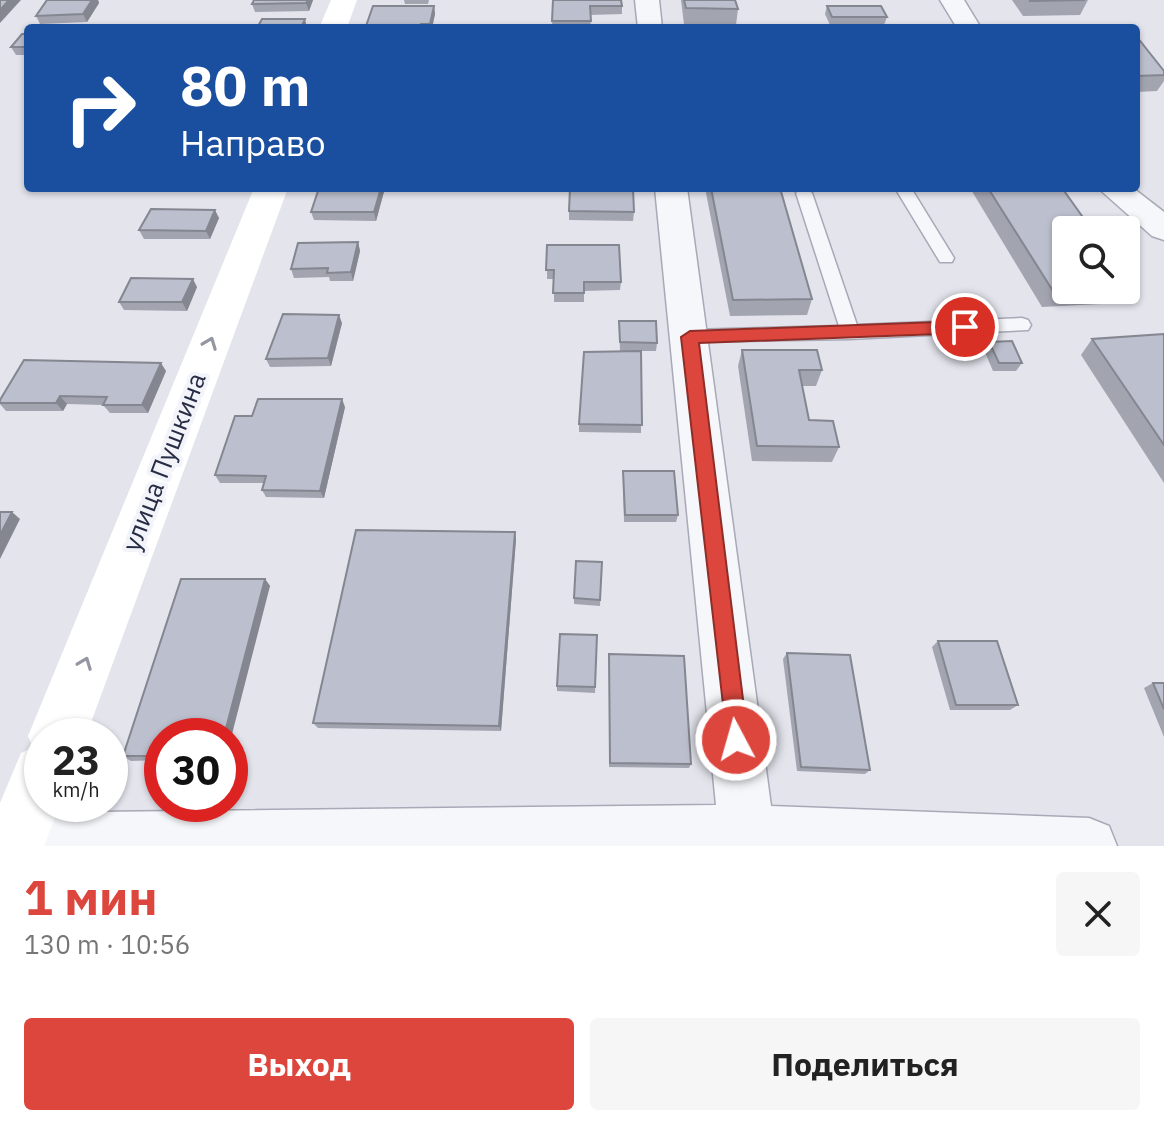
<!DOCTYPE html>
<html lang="ru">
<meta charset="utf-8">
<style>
:root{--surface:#fff;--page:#f6f6f6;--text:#222;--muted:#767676;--accent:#dc463d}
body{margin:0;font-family:"IBM Plex Sans",sans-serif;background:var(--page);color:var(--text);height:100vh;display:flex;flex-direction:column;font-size:30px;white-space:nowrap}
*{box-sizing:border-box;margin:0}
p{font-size:26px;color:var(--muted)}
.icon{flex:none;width:44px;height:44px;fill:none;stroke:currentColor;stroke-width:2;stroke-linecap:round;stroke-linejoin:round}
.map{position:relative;height:846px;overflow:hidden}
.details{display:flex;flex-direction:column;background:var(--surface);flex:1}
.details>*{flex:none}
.banner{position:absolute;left:24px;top:24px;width:1116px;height:168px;border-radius:8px;box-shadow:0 2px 6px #0004;background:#1a4fa0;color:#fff;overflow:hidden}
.fabs{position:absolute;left:1052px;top:216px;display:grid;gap:16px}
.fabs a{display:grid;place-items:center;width:88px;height:88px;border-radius:8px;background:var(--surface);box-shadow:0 2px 6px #0004;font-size:40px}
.speed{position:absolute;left:24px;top:718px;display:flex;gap:16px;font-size:40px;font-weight:700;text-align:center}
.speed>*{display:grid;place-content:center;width:104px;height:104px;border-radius:50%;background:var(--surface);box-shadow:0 2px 6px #0004;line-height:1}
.speed small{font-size:20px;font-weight:400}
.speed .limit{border:12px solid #d22;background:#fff;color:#111}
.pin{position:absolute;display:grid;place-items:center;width:68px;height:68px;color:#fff;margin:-34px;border:4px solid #fff;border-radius:50%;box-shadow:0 2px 8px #0007}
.me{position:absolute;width:88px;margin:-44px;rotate:354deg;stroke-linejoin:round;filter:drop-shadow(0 0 6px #0008)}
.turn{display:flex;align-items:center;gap:28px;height:168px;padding:0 24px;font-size:36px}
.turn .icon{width:104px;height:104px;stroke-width:2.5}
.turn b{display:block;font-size:56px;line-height:68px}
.round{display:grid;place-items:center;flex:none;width:84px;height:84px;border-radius:8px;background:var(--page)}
.overview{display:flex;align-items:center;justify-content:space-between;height:136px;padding:0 24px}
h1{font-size:48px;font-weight:700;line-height:60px;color:var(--accent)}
.primary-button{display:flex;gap:16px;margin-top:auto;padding:16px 24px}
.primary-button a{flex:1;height:92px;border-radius:8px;background:var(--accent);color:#fff;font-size:32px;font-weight:700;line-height:92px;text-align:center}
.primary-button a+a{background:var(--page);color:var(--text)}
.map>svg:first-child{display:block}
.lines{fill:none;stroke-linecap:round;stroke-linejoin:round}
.service-casing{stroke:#a7a9b7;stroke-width:3}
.minor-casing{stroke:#a7a9b7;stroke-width:3}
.service{fill:#f6f7fa;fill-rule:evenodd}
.minor{fill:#f6f7fa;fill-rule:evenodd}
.secondary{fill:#fff;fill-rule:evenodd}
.wall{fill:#a2a4b0}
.shaded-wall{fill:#848690}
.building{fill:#bcbfcd;stroke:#848690;stroke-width:2}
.oneway{stroke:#9496a2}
.route{fill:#dc463d;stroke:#8f2e28;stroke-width:2}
.labels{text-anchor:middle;stroke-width:8;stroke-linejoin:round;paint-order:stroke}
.street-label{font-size:26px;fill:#282d46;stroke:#f3f4f9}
</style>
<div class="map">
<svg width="1164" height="846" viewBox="0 0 1164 846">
<rect width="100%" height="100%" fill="#e3e4ec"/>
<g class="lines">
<defs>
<g id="service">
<path d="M804,188L812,193L857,325L1022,318L1028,320L1031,325L1028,330L850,339L684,342L681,337L684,332L690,330L839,326L796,193Z"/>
<path d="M895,188H911L954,258L952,262H940Z"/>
</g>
<g id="minor">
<path d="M635,0H659L662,28H638Z"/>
<path d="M940,0H964L981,28H957Z"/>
<path d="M655,188H687L771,806L1089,818L1109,826L1117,846H0V813L716,805Z"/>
<path d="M1098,188H1133L1164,212V240L1152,236Z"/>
</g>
</defs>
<use href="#service" class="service-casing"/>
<use href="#minor" class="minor-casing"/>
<use href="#service" class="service"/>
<use href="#minor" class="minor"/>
<g class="secondary">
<path d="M331,0H357L347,28H319Z"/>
<path d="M254,188H288L86,736H42V804H60L44,846H0V803L21,753L33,748L28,736Z"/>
</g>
</g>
<g class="wall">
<path d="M47,0H98L99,3L87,22L40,24L36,16Z"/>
<path d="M254,0H313L309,11L255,12L252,4Z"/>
<path d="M404,0H429L428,4H405Z"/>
<path d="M553,0L622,6V14L590,15L591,28H552Z"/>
<path d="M681,0H735L738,9L736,25L684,24Z"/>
<path d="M1012,0H1088L1080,15L1023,16Z"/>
<path d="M434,6L435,14L432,28H367L366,26Z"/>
<path d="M827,6L887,17L884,25H830L825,14Z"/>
<path d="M28,34V55H16L11,47Z"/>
<path d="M1136,37L1164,71V81L1157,91L1136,92Z"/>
<path d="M319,188H385L376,221L314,220L311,212Z"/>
<path d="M705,188H780L812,299L807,315L730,316Z"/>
<path d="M970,188H1062L1066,290H1126V278L1132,287L1120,303L1042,307Z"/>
<path d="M569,211L634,212L633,221L569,220Z"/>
<path d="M219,218L210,239H144L139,230Z"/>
<path d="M358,242L360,251L353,281H330L329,277L294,278L291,269Z"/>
<path d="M547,245L621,282L620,290L584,291V302H554V279H547Z"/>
<path d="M197,287L187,311L124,310L119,302Z"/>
<path d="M619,321L657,343L656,351H641V433L579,432V424L620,351Z"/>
<path d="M342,323L331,366L270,367L266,359Z"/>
<path d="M1164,334V483L1081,355L1092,339Z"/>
<path d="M989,342L1022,363L1016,371H993L984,350Z"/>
<path d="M742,350L822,370L816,386H802L809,420L839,447L832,462L752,461L738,366Z"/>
<path d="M166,371L148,413H110L103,405L67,404L63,411H6L0,404V400Z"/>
<path d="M345,407L324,498L266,497L262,490L264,483H220L215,475L252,416Z"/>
<path d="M623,471L678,515L676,522H624Z"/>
<path d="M515,532L516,539L501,731L318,728L313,723Z"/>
<path d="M602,562L600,606L574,604V598Z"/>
<path d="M265,579L270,586L162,736V760L131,761L123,756Z"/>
<path d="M597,635L595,693L557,691V686Z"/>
<path d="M938,641L1018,705L1010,710H950L932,647Z"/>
<path d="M787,653L870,770L865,774L797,771L783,659Z"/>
<path d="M609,660L691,764L689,768L609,767Z"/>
<path d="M1153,683H1164V737L1144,688Z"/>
</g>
<g class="shaded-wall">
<path d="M9,0H21L0,23V10Z"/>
<path d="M92,0H98L99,3L87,22L83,14Z"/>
<path d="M308,0H313L309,11L306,3Z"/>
<path d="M434,6L435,14L432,28H431L430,24Z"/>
<path d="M305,19L307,28H301Z"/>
<path d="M381,188H385L376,221L374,212Z"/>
<path d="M215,210L219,218L210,239L206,231Z"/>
<path d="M358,242L360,251L353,281L351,272Z"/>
<path d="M193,279L197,287L187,311L182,302Z"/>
<path d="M339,315L342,323L331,366L328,358Z"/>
<path d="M161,363L166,371L148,413L142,405Z"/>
<path d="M60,396L67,404L63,411L56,403Z"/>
<path d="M342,399L345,407L324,498L320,491Z"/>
<path d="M12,512L20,519L0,559V535Z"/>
<path d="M515,532L516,539L501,731L499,726Z"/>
<path d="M265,579L270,586L230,742V736H224Z"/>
</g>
<g class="building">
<path d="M0,0H9L0,10Z"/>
<path d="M47,0H92L83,14L36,16Z"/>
<path d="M254,0H308L306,3L252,4Z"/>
<path d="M553,0H621L622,6H590L591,21H552Z"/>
<path d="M684,0H735L738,9L686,8Z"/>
<path d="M1030,0H1085L1030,1Z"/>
<path d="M373,6H434L430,24H421L420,28H391L366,26Z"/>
<path d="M827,6H881L887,17H832Z"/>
<path d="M262,19H305L301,28H257Z"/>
<path d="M689,26L752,27V28H689Z"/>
<path d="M904,27H955V28H905Z"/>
<path d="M22,34H28V47H11Z"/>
<path d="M1136,37H1137L1164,71V75L1136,76Z"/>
<path d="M319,188H381L374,212H311Z"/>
<path d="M570,188H633L634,212L569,211Z"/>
<path d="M711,188H780L812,299L733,300Z"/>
<path d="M988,188H1062L1092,230H1066V290H1075L1053,291Z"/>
<path d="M151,209L215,210L206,231L139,230Z"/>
<path d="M358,242L351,272L327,273L328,268L291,269L298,243Z"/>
<path d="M547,245H619L621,282H584V293H553L554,270H546Z"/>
<path d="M131,278L193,279L182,302H119Z"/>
<path d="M1126,278L1132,287H1126Z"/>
<path d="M283,314L339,315L328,358L266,359Z"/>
<path d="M619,321H656L657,343L620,342Z"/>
<path d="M1164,334V445L1092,339Z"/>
<path d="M1012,341L1022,363H999L989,342Z"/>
<path d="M742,350H817L822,370H799L809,420L833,421L839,447L757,446Z"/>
<path d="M641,351L642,425L579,424L584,352Z"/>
<path d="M24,360L161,363L142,405H103L107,397L60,396L56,403H0V400Z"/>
<path d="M258,399H342L320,491L262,490L266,476L215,475L235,416H252Z"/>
<path d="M623,471H674L678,515H625Z"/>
<path d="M0,512H12L0,535Z"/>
<path d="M356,530L515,532L499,726L313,723Z"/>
<path d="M576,561L602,562L600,600L574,598Z"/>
<path d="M181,579H265L224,736H162V756H123Z"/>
<path d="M560,634L597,635L595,687L557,686Z"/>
<path d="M938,641H997L1018,705H956Z"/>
<path d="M787,653L850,655L870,770L801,767Z"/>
<path d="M609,654L684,656L691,764L610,763Z"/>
<path d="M1153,683H1164V709Z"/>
</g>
<defs><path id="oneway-chevron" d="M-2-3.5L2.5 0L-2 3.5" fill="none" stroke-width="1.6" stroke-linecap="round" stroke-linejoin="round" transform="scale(2)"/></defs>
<g class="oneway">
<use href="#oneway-chevron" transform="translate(210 343) rotate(-69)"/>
<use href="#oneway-chevron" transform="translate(85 663) rotate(-69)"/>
</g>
<path class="route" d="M965,321L973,327L965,333L699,343L748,740L745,748L736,752L728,748L681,337L690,331Z"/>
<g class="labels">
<g class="street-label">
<text transform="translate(164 462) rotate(-69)" y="9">улица Пушкина</text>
</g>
</g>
</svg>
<div class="fabs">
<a><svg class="icon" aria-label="search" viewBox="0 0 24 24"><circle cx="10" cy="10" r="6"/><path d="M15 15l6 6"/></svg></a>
</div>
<div class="speed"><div>23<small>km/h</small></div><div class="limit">30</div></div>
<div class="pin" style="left:965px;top:327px;background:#d93025"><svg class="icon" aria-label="arrive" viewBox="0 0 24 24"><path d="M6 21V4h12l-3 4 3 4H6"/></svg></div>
<svg class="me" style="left:736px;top:740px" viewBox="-20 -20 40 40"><circle r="17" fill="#dc463d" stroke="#fff" stroke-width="3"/><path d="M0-11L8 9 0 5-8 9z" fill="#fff"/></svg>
<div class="banner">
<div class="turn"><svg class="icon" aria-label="right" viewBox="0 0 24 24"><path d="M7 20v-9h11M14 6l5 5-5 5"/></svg><div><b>80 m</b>Направо</div></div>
</div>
</div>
<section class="details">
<div class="overview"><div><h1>1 мин</h1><p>130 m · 10:56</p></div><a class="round"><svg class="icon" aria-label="close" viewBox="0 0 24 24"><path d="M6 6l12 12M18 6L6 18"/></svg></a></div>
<div class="primary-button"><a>Выход</a><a>Поделиться</a></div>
</section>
